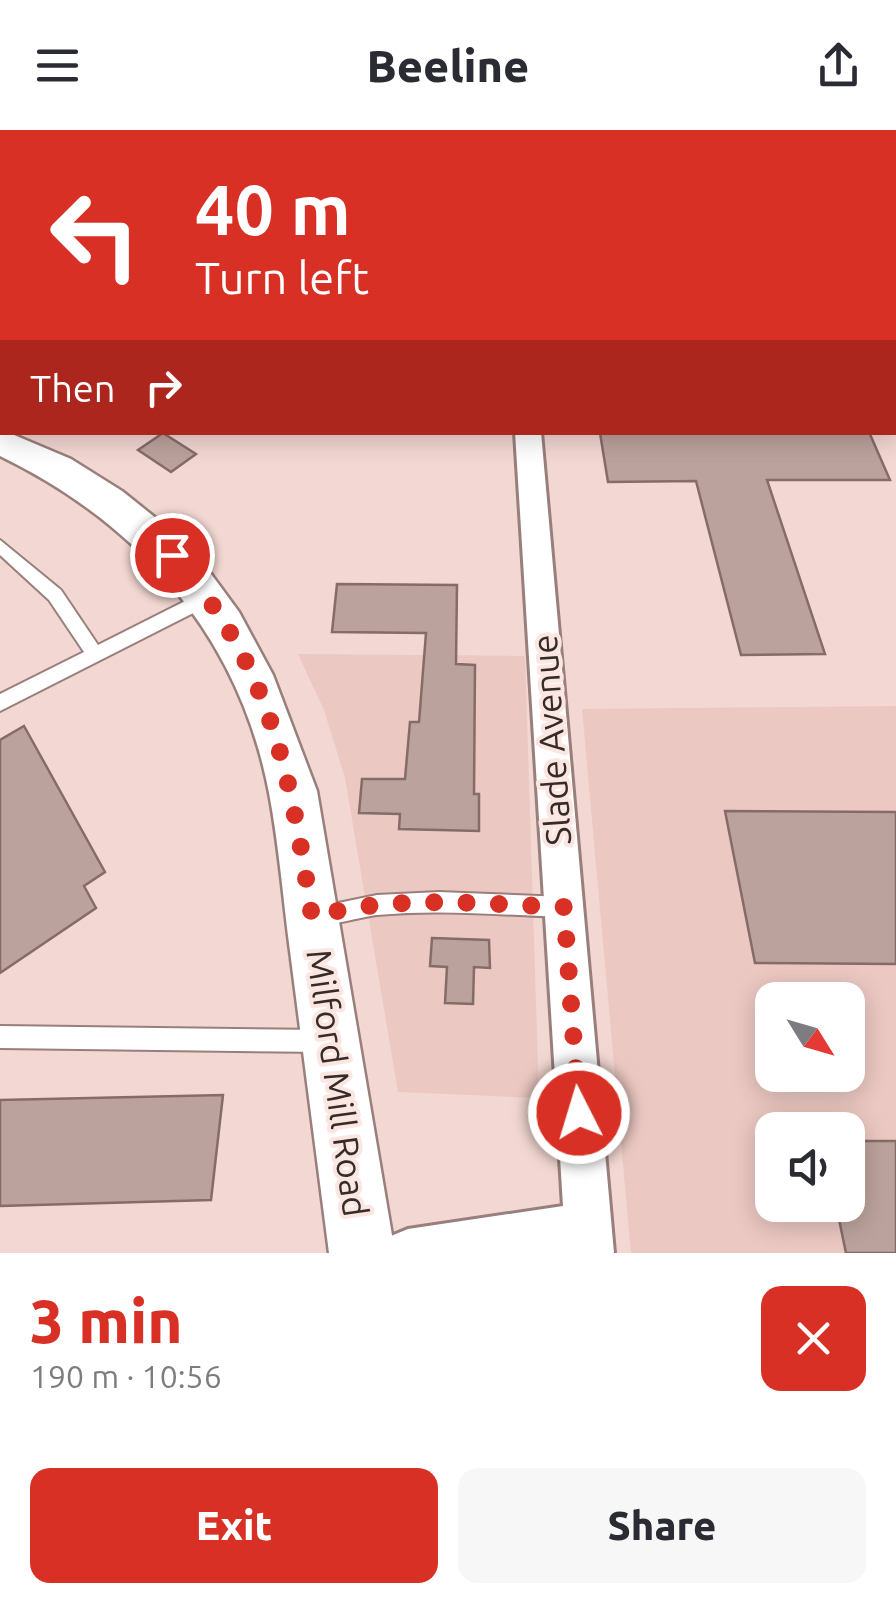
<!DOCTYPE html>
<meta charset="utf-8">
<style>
:root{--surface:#fff;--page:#f7f7f7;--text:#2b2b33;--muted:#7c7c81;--accent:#d93025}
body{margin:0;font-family:Ubuntu,sans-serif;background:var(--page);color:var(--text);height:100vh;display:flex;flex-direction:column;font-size:38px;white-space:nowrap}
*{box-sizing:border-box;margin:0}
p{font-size:32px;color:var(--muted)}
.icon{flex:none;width:55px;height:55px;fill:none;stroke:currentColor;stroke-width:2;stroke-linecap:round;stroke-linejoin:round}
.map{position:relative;height:1123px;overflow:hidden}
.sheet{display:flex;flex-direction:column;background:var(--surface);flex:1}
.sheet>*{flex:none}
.top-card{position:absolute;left:0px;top:0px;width:898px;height:305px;box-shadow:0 5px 25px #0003;background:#d93025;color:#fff;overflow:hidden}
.needle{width:65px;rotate:127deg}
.tools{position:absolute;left:755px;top:852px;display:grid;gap:20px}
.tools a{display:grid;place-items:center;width:110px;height:110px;border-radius:20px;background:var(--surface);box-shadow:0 5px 25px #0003;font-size:50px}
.pin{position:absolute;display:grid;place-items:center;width:85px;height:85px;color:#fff;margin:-42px;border:5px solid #fff;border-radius:50%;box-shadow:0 2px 10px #0007}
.me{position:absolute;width:110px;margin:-55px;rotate:355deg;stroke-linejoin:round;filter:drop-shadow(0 0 8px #0008)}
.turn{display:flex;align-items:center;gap:35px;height:210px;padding:0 30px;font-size:45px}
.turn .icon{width:130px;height:130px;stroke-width:2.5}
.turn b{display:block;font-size:70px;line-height:85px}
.then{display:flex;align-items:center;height:95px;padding:0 30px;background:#0003;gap:20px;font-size:38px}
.round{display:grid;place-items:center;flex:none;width:105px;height:105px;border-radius:20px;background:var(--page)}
.headline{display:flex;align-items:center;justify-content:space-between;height:170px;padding:0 30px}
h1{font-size:60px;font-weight:800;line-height:75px;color:var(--accent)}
.cta{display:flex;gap:20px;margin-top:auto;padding:20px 30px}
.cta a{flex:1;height:115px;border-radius:20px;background:var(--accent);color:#fff;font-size:40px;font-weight:800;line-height:115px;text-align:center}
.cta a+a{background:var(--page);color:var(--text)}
header{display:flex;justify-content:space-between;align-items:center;height:130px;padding:0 30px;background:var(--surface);font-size:45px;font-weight:800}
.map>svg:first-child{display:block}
.built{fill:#ecc8c2;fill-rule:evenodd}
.building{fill:#bca29d;stroke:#856c68;stroke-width:2.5}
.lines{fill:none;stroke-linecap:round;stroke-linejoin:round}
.lane-casing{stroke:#987f7b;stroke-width:4}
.street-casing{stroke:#987f7b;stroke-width:6}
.secondary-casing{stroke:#987f7b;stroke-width:5}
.lane{fill:#fff;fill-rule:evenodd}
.street{fill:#fff;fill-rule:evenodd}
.secondary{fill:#fff;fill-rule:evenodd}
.route{stroke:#d93025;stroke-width:18;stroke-dasharray:0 32.4}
.labels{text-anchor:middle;stroke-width:8;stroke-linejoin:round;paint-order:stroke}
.street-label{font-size:35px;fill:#352b29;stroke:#fce6e2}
</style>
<header><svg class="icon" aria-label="menu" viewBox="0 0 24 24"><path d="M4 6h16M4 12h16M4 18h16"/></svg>Beeline<svg class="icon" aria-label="share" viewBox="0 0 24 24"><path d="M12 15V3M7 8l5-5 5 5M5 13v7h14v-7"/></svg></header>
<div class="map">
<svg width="896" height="1123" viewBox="0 0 896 1123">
<rect width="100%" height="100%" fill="#f3d7d2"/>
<g class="built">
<path d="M298,524L525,526L539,968L398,962L345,648L324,580Z"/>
<path d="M896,576V1123H631L582,579ZM772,870H848V945H772ZM772,1000H848V1075H772Z"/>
</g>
<g class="building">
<path d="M869,302L890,350H767L825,524L741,525L696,351L608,352L600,303Z"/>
<path d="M163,303L196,324L171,342L138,320Z"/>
<path d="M337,454L457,455L456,534L475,535L474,664H479V701L399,699L400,684L359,683L362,649H405L410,592H419L426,503L332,502Z"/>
<path d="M24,596L105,742L84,756L96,778L0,843V610Z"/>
<path d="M725,681L896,682V834L755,833Z"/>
<path d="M432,808L489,810L490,838L474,837L473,874L445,873L447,837L430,836Z"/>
<path d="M223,965L211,1070L0,1076V970Z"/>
<path d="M848,1011H896V1123H846L836,1075H848Z"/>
</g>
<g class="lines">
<defs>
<g id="lane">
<path d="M0,410L61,460L98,515L201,463H213L215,468L213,473L0,581V564L84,522L49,470L0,425Z"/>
<path d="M439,762L564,767L571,770L574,777L571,784L564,787C502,785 439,779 377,785C359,787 323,799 309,793L306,786L309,779L377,765Z"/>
<path d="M0,896L325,900L333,903L336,911L333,919L325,922L0,918Z"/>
</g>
<g id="street">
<path d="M495,0H513V2H496Z"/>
<path d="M772,0H790L791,2H774Z"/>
<rect x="0" y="21" width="2" height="10"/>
<rect x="895" y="56" width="1" height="12"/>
<rect x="0" y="81" width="2" height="12"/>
<path d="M0,157L2,158V173L0,172Z"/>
<rect x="895" y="222" width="1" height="16"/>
<rect x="895" y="253" width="1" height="16"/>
<path d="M515,302H541L614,1123H384L391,1106L408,1099L563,1076Z"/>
</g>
<path id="secondary" d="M0,299L71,329L122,361L167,397L206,437L239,482L273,545L317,661L395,1123H329C316,1022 303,922 290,821C283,769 279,715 269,663C239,506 140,394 0,326Z"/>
</defs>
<use href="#lane" class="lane-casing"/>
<use href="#street" class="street-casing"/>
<use href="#secondary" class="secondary-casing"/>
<use href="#lane" class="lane"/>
<use href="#street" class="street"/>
<use href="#secondary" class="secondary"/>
</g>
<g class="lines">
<path class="route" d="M172,425C271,532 291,648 312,787C395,764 479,774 564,777L579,983"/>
</g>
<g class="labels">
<g class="street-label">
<text transform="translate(552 610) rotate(-94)" y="12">Slade Avenue</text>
<text transform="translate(337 953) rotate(82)" y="12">Milford Mill Road</text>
</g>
</g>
</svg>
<div class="tools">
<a><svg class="needle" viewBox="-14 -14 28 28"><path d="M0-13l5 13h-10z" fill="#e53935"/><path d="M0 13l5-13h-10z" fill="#7c7c81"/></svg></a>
<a><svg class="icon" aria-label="sound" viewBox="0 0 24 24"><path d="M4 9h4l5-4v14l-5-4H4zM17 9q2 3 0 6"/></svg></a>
</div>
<div class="pin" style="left:172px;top:425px;background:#d93025"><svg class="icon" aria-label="arrive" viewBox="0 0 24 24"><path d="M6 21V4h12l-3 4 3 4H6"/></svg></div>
<svg class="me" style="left:579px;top:983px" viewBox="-20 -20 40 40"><circle r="17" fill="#d93025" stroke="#fff" stroke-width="3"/><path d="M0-11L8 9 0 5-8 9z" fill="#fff"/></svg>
<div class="top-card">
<div class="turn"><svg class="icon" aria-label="left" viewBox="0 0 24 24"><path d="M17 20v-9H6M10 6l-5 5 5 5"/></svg><div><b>40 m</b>Turn left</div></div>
<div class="then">Then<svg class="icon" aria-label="right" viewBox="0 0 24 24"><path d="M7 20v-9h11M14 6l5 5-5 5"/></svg></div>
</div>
</div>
<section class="sheet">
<div class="headline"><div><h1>3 min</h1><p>190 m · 10:56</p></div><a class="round" style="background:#d93025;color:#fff"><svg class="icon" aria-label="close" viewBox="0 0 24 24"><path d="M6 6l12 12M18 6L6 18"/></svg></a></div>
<div class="cta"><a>Exit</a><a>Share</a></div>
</section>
